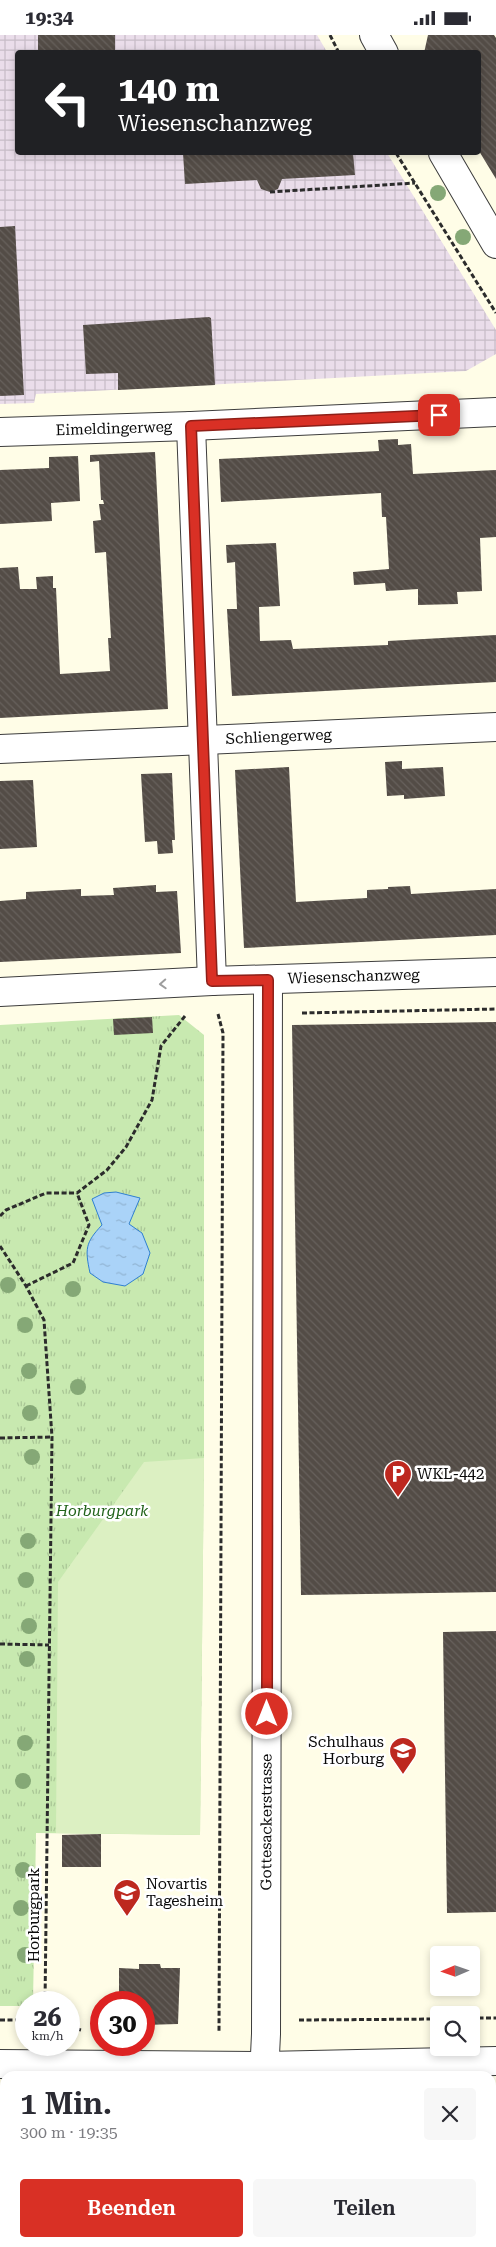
<!DOCTYPE html>
<html lang="de">
<meta charset="utf-8">
<style>
:root{--surface:#fff;--page:#f7f7f7;--text:#2b2b33;--muted:#7c7c81;--accent:#d93025}
body{margin:0;font-family:"Roboto Serif",serif;background:var(--page);color:var(--text);height:100vh;display:flex;flex-direction:column;font-size:19px;white-space:nowrap}
*{box-sizing:border-box;margin:0}
p{font-size:16px;color:var(--muted)}
.icon{flex:none;width:28px;height:28px;fill:none;stroke:currentColor;stroke-width:2;stroke-linecap:round;stroke-linejoin:round}
.map{position:relative;flex:1;overflow:hidden}
.side{position:absolute;left:0px;top:2036px;width:496px;height:176px;display:flex;flex-direction:column;background:var(--surface);border-radius:15px 15px 0 0;box-shadow:0 2px 8px #0003}
.side>*{flex:none}
.guide{position:absolute;left:15px;top:15px;width:466px;height:105px;border-radius:5px;box-shadow:0 2px 8px #0003;background:#202124;color:#fff;overflow:hidden}
.needle{width:32px;rotate:268deg}
.controls{position:absolute;left:430px;top:1911px;display:grid;gap:10px}
.controls a{display:grid;place-items:center;width:50px;height:50px;border-radius:5px;background:var(--surface);box-shadow:0 2px 8px #0003;font-size:25px}
.speed{position:absolute;left:15px;top:1956px;display:flex;gap:10px;font-size:25px;font-weight:700;text-align:center}
.speed>*{display:grid;place-content:center;width:65px;height:65px;border-radius:50%;background:var(--surface);box-shadow:0 2px 8px #0003;line-height:1}
.speed small{font-size:12px;font-weight:400}
.speed .limit{border:8px solid #d22;background:#fff;color:#111}
.pin{position:absolute;display:grid;place-items:center;width:42px;height:42px;color:#fff;margin:-21px;border-radius:10px;box-shadow:0 2px 8px #0006}
.me{position:absolute;width:55px;margin:-28px;rotate:0deg;stroke-linejoin:round;filter:drop-shadow(0 0 4px #0008)}
.turn{display:flex;align-items:center;gap:18px;height:105px;padding:0 20px;font-size:22px}
.turn .icon{width:65px;height:65px;stroke-width:2.5}
.turn b{display:block;font-size:35px;line-height:42px}
.round{display:grid;place-items:center;flex:none;width:52px;height:52px;border-radius:5px;background:var(--page)}
.head{display:flex;align-items:center;justify-content:space-between;height:85px;padding:0 20px}
h1{font-size:30px;font-weight:600;line-height:38px}
.primary-button{display:flex;gap:10px;margin-top:auto;padding:10px 20px}
.primary-button a{flex:1;height:58px;border-radius:5px;background:var(--accent);color:#fff;font-size:20px;font-weight:600;line-height:58px;text-align:center}
.primary-button a+a{background:var(--page);color:var(--text)}
.status{display:flex;justify-content:space-between;align-items:center;height:35px;padding:0 25px;background:var(--surface);direction:ltr}
.status svg{height:14px;fill:currentColor}
.map>svg:first-child{display:block}
.industrial{fill:url(#industrial-grid)}
.grass{fill:url(#grass-tufts)}
.pitch{fill:#dcf0c2}
.water{fill:url(#water-ripples);stroke:#2f7fd1}
.building{fill:url(#building-back-hatch)}
.lines{fill:none;stroke-linecap:round;stroke-linejoin:round}
.street-casing{stroke:#3d3d3d;stroke-width:30}
.path{stroke:#2c2c2c;stroke-width:3;stroke-dasharray:5 2.5;stroke-linecap:butt}
.street{stroke:#fff;stroke-width:28}
.tree{fill:#85a876}
.oneway{stroke:#9d9d9d}
.route-casing{stroke:#8d1f18;stroke-width:12}
.route{stroke:#d93025;stroke-width:9}
.labels{text-anchor:middle;stroke-width:5;stroke-linejoin:round;paint-order:stroke}
.street-label{font-size:15px;fill:#0a0a0a;stroke:#fff}
.poi-label{font-size:15px;fill:#0a0a0a;stroke:#fff;text-anchor:start}
.park-label{font-size:15px;font-style:italic;fill:#21621a;stroke:#fff}
</style>
<div class="status"><b>19:34</b><svg viewBox="0 0 49 12"><path d="M0 12V9h3v3zM5 12V6h3v6zM10 12V3h3v9zM15 12V0h3v12zM26 1h20v11H26zM47 4h2v5h-2z"/></svg></div>
<div class="map">
<svg width="496" height="2212" viewBox="0 0 496 2212">
<defs>
<pattern id="industrial-grid" width="8" height="8" patternUnits="userSpaceOnUse" patternTransform="scale(1.25)"><rect width="8" height="8" fill="#eaddea"/><path d="M0 4h8M4 0v8" fill="none" stroke="#c7bcc7"/></pattern>
<pattern id="grass-tufts" width="24" height="20" patternUnits="userSpaceOnUse" patternTransform="scale(1.25)"><rect width="24" height="20" fill="#c8e9b0"/><path d="M3 7l-1-3M5 7V3M7 7l1-3M15 17l-1-3M17 17v-4M19 17l1-3" fill="none" stroke="#aac696"/></pattern>
<pattern id="water-ripples" width="26" height="14" patternUnits="userSpaceOnUse" patternTransform="scale(1.25)"><rect width="26" height="14" fill="#aad3f8"/><path d="M2 4q2-2 4 0t4 0M15 11q2-2 4 0t4 0" fill="none" stroke="#91b4d3"/></pattern>
<pattern id="building-back-hatch" width="6" height="6" patternUnits="userSpaceOnUse" patternTransform="scale(1.25)"><rect width="6" height="6" fill="#534c46"/><path d="M-1 5l2 2M0 0l6 6M5-1l2 2" fill="none" stroke="#67615c"/></pattern>
</defs>
<rect width="100%" height="100%" fill="#fffde7"/>
<path class="industrial" d="M0,0H317L327,17L18,18V118H387L496,295V319L466,336L36,359L34,368L0,369Z"/>
<path class="grass" d="M179,980L204,1000V1423L200,1800L36,1798L33,1967L26,1968V1971H0V990Z"/>
<path class="pitch" d="M204,1423L200,1800L56,1798L58,1547L144,1427Z"/>
<path class="water" d="M116,1157L140,1163L129,1189L142,1198L150,1218L143,1239L125,1251L103,1247L90,1238C85,1214 85,1208 102,1190L92,1164L104,1158Z"/>
<g class="building">
<rect x="38" y="0" width="77" height="18"/>
<path d="M428,0H494L496,3V144L479,116V18H424Z"/>
<path d="M183,118H353L355,140L282,144L278,154L270,157L261,154L257,145L185,149Z"/>
<path d="M15,191L24,360L0,361V192Z"/>
<path d="M209,282L211,283L215,350L118,355V338L86,339L83,290Z"/>
<path d="M398,404V410L411,409L413,439L496,435V502L480,503L482,556L457,557L458,569L418,570V554L386,556L385,548L354,550L353,537L389,534L386,482H382L381,458L221,467L219,424L379,416L378,405Z"/>
<path d="M155,417L168,674L0,683V533L18,532L20,554H37L36,542L53,541V553H56L60,639L110,636L108,603H111L106,517L95,518L93,486L101,485L99,469H104L103,465H101L99,426L90,427V420Z"/>
<path d="M78,421L80,466L51,468L52,486L0,489V435L49,433V422Z"/>
<path d="M276,508L280,571L259,572L260,606L291,605L293,614L388,610V606L496,600V647L232,661L227,574H237L235,527L227,528L226,510Z"/>
<path d="M402,726V734L443,732L445,761L404,764V760L387,761L385,727Z"/>
<path d="M289,732L296,867L367,863V855L388,854V852L410,851L411,859L496,854V900L244,913L235,735Z"/>
<path d="M172,738L175,805H172L173,818L158,819L157,806L145,807L141,739Z"/>
<path d="M33,745L37,812L0,814V746Z"/>
<path d="M156,850V857L177,856L181,918L0,927V866L26,864V857L81,854V861L114,860L113,853Z"/>
<path d="M152,982L153,998L114,1000L113,984Z"/>
<path d="M496,987V1557L301,1560L292,990Z"/>
<path d="M496,1596V1877L447,1878L443,1597Z"/>
<path d="M101,1799V1832H62V1800Z"/>
<path d="M139,1929H160L161,1933H180L178,1989L144,1990V1968H137V1960H119V1933L139,1934Z"/>
<path d="M0,2104H5V2208H70V2209L0,2212Z"/>
<path d="M491,2104H496V2212H313V2208H491Z"/>
</g>
<g class="lines">
<defs>
<g id="street">
<path d="M374,0L384,18"/>
<path d="M443,118L496,209"/>
<path d="M191,391L212,946"/>
<path id="s1" d="M0,397L191,391L496,377"/>
<path id="s2" d="M0,714L496,692"/>
<path id="s3" d="M0,957L212,946L496,937"/>
<path d="M0,2029L265,2031L496,2026"/>
<path id="s4" d="M264,2041L266,1999L268,945"/>
<path d="M260,2212V2208"/>
</g>
</defs>
<use href="#street" class="street-casing"/>
<g class="path">
<path d="M330,0L339,18"/>
<path d="M396,118L496,278"/>
<path d="M270,157L415,148"/>
<path d="M302,978L496,974"/>
<path d="M218,979L223,998L219,1997"/>
<path d="M0,1181L6,1175L46,1158H77L107,1135L126,1112L152,1065L161,1011L185,981"/>
<path d="M0,1211L26,1251L44,1285L52,1402L45,1968"/>
<path d="M26,1251L73,1228L89,1190L77,1158"/>
<path d="M0,1403L52,1402"/>
<path d="M0,1609L49,1610"/>
<path d="M471,1983H496"/>
<path d="M0,1985H26"/>
<path d="M299,1985L439,1984"/>
<path d="M69,1992L81,1995"/>
<path d="M0,2074H5"/>
<path d="M491,2074H496"/>
</g>
<use href="#street" class="street"/>
</g>
<g class="tree">
<circle cx="438" cy="158" r="8"/>
<circle cx="463" cy="202" r="8"/>
<circle cx="8" cy="1250" r="8"/>
<circle cx="73" cy="1254" r="8"/>
<circle cx="25" cy="1290" r="8"/>
<circle cx="29" cy="1336" r="8"/>
<circle cx="78" cy="1352" r="8"/>
<circle cx="30" cy="1378" r="8"/>
<circle cx="32" cy="1422" r="8"/>
<circle cx="28" cy="1506" r="8"/>
<circle cx="26" cy="1545" r="8"/>
<circle cx="29" cy="1591" r="8"/>
<circle cx="27" cy="1624" r="8"/>
<circle cx="25" cy="1708" r="8"/>
<circle cx="23" cy="1746" r="8"/>
<circle cx="23" cy="1835" r="8"/>
<circle cx="21" cy="1873" r="8"/>
<circle cx="25" cy="1920" r="8"/>
</g>
<defs><path id="oneway-chevron" d="M-2-3.5L2.5 0L-2 3.5" fill="none" stroke-width="1.6" stroke-linecap="round" stroke-linejoin="round" transform="scale(1.25)"/></defs>
<use class="oneway" href="#oneway-chevron" transform="translate(163 949) rotate(177)"/>
<g class="lines">
<defs>
<path id="route" d="M267,1679L268,945L212,946L191,391L439,380"/>
</defs>
<use href="#route" class="route-casing"/>
<use href="#route" class="route"/>
</g>
<defs>
<symbol id="parking-pin" viewBox="-11 -11 22 30"><path d="M0 17L-7.5 6A9.5 9.5 0 1 1 7.5 6Z" fill="#bd281f" stroke="#fff"/><path d="M-3.5-5.5H1a3.5 3.5 0 0 1 0 7H-1V5.5H-3.5ZM-1-3.4V-.6H.8a1.4 1.4 0 0 0 0-2.8Z" fill="#fff"/></symbol>
<symbol id="school-pin" viewBox="-11 -11 22 30"><path d="M0 17L-7.5 6A9.5 9.5 0 1 1 7.5 6Z" fill="#bd281f" stroke="#fff"/><path d="M0-5L7-2L0 1L-7-2ZM-4 1L0 2.5L4 1V4Q0 6-4 4Z" fill="#fff"/></symbol>
</defs>
<g fill-rule="evenodd">
<use href="#parking-pin" x="382" y="1423" width="32" height="43"/>
<use href="#school-pin" x="387" y="1700" width="32" height="43"/>
<use href="#school-pin" x="111" y="1842" width="32" height="43"/>
</g>
<g class="labels">
<g class="street-label">
<text dy="5" stroke="none"><textPath href="#s1" startOffset="114">Eimeldingerweg</textPath></text>
<text dy="5" stroke="none"><textPath href="#s2" startOffset="279">Schliengerweg</textPath></text>
<text dy="5" stroke="none"><textPath href="#s3" startOffset="354">Wiesenschanzweg</textPath></text>
<text dy="5" stroke="none"><textPath href="#s4" startOffset="254">Gottesackerstrasse</textPath></text>
<text transform="translate(34 1880) rotate(-90)" y="5">Horburgpark</text>
</g>
<g class="poi-label">
<text x="417" y="1444">WKL-442</text>
<text x="384" y="1712" text-anchor="end">Schulhaus<tspan x="384" dy="17">Horburg</tspan></text>
<text x="146" y="1854">Novartis<tspan x="146" dy="17">Tagesheim</tspan></text>
</g>
<g class="park-label">
<text x="102" y="1481">Horburgpark</text>
</g>
</g>
</svg>
<div class="controls">
<a><svg class="needle" viewBox="-14 -14 28 28"><path d="M0-13l5 13h-10z" fill="#e53935"/><path d="M0 13l5-13h-10z" fill="#7c7c81"/></svg></a>
<a><svg class="icon" aria-label="search" viewBox="0 0 24 24"><circle cx="10" cy="10" r="6"/><path d="M15 15l6 6"/></svg></a>
</div>
<div class="speed"><div>26<small>km/h</small></div><div class="limit">30</div></div>
<div class="pin" style="left:439px;top:380px;background:#d93025"><svg class="icon" aria-label="arrive" viewBox="0 0 24 24"><path d="M6 21V4h12l-3 4 3 4H6"/></svg></div>
<svg class="me" style="left:267px;top:1679px" viewBox="-20 -20 40 40"><circle r="17" fill="#d93025" stroke="#fff" stroke-width="3"/><path d="M0-11L8 9 0 5-8 9z" fill="#fff"/></svg>
<div class="guide">
<div class="turn"><svg class="icon" aria-label="left" viewBox="0 0 24 24"><path d="M17 20v-9H6M10 6l-5 5 5 5"/></svg><div><b>140 m</b>Wiesenschanzweg</div></div>
</div>
<section class="side">
<div class="head"><div><h1>1 Min.</h1><p>300 m · 19:35</p></div><a class="round"><svg class="icon" aria-label="close" viewBox="0 0 24 24"><path d="M6 6l12 12M18 6L6 18"/></svg></a></div>
<div class="primary-button"><a>Beenden</a><a>Teilen</a></div>
</section>
</div>
